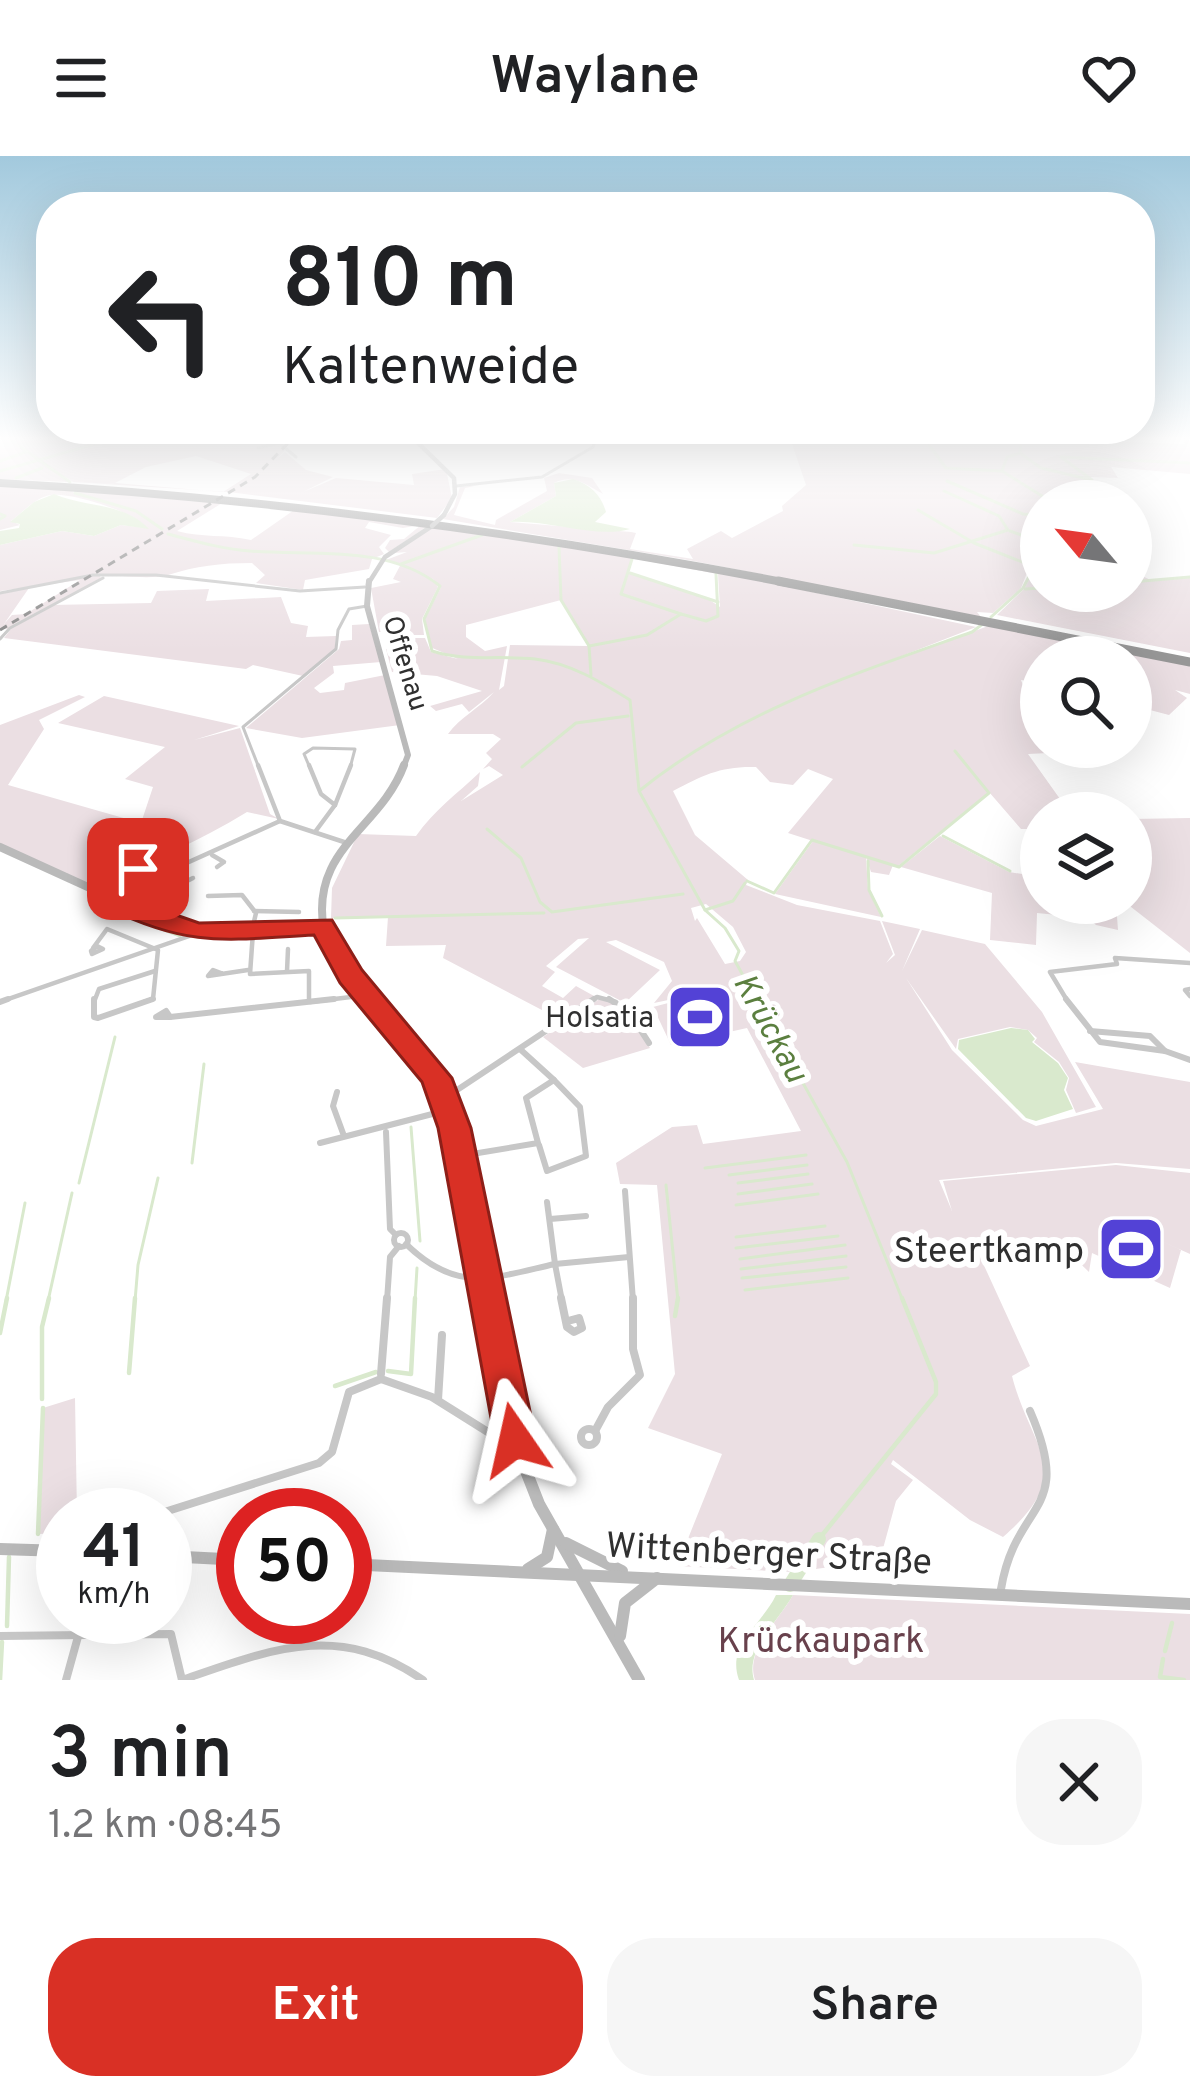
<!DOCTYPE html>
<meta charset="utf-8">
<style>
:root{--surface:#fff;--page:#f6f6f6;--text:#202124;--muted:#757577;--accent:#d93025}
body{margin:0;font-family:Overpass,sans-serif;background:var(--page);color:var(--text);height:100vh;display:flex;flex-direction:column;font-size:45px;white-space:nowrap}
*{box-sizing:border-box;margin:0}
p{font-size:39px;color:var(--muted)}
.icon{flex:none;width:66px;height:66px;fill:none;stroke:currentColor;stroke-width:2;stroke-linecap:round;stroke-linejoin:round}
.map{position:relative;height:1524px;overflow:hidden}
.sheet{display:flex;flex-direction:column;background:var(--surface);flex:1}
.sheet>*{flex:none}
.banner{position:absolute;left:36px;top:36px;width:1119px;height:252px;border-radius:48px;box-shadow:0 12px 48px #0002;background:#fff;color:var(--text);overflow:hidden}
.needle{width:78px;rotate:299deg}
.fabs{position:absolute;left:1020px;top:324px;display:grid;gap:24px}
.fabs a{display:grid;place-items:center;width:132px;height:132px;border-radius:50%;background:var(--surface);box-shadow:0 12px 48px #0002;font-size:60px}
.speed{position:absolute;left:36px;top:1332px;display:flex;gap:24px;font-size:60px;font-weight:700;text-align:center}
.speed>*{display:grid;place-content:center;width:156px;height:156px;border-radius:50%;background:var(--surface);box-shadow:0 12px 48px #0002;line-height:1}
.speed small{font-size:30px;font-weight:400}
.speed .limit{border:18px solid #d22;background:#fff;color:#111}
.pin{position:absolute;display:grid;place-items:center;width:102px;height:102px;color:#fff;margin:-51px;border-radius:24px;box-shadow:0 6px 18px #0006}
.me{position:absolute;width:132px;margin:-66px;rotate:349deg;stroke-linejoin:round;filter:drop-shadow(0 0 9px #0008)}
.turn{display:flex;align-items:center;gap:42px;height:252px;padding:0 48px;font-size:54px}
.turn .icon{width:156px;height:156px;stroke-width:2.5}
.turn b{display:block;font-size:84px;line-height:102px}
.round{display:grid;place-items:center;flex:none;width:126px;height:126px;border-radius:48px;background:var(--page)}
.summary{display:flex;align-items:center;justify-content:space-between;height:204px;padding:0 48px}
h1{font-size:72px;font-weight:600;line-height:90px}
.button{display:flex;gap:24px;margin-top:auto;padding:24px 48px}
.button a{flex:1;height:138px;border-radius:48px;background:var(--accent);color:#fff;font-size:48px;font-weight:600;line-height:138px;text-align:center}
.button a+a{background:var(--page);color:var(--text)}
header{display:flex;justify-content:space-between;align-items:center;height:156px;padding:0 48px;background:var(--surface);font-size:54px;font-weight:600}
.map>svg:first-child{display:block}
.green{fill:#ebdfe3;fill-rule:evenodd}
.water{fill:#d9e9cd}
.lines{fill:none;stroke-linecap:round;stroke-linejoin:round}
.stream-far1{stroke:#d9e9cd;stroke-width:3}
.stream{stroke:#d9e9cd;stroke-width:4.5}
.river{stroke:#d9e9cd;stroke-width:14}
.street-far3{stroke:#c7c7c7;stroke-width:3}
.street-far2{stroke:#c7c7c7;stroke-width:4.5}
.street-far1{stroke:#c7c7c7;stroke-width:6}
.street{stroke:#c7c7c7;stroke-width:8}
.secondary-far4{stroke:#bababa;stroke-width:4.5}
.secondary-far3{stroke:#bababa;stroke-width:6}
.secondary-far2{stroke:#bababa;stroke-width:8}
.secondary-far1{stroke:#bababa;stroke-width:9}
.secondary{stroke:#bababa;stroke-width:12}
.highway-far1{stroke:#979797;stroke-width:8}
.highway{stroke:#979797;stroke-width:9}
.rail{stroke:#858585;stroke-width:3;stroke-dasharray:8 6;stroke-linecap:butt}
.secondary-bridge{stroke:#bababa;stroke-width:4.5}
.route{fill:#d93025;stroke:#8d1f18;stroke-width:3}
.labels{text-anchor:middle;stroke-width:12;stroke-linejoin:round;paint-order:stroke}
.far-street-label{font-size:27px;fill:#303030;stroke:#fff}
.poi-label{font-size:30px;fill:#303030;stroke:#fff;text-anchor:end}
.water-label{font-size:33px;font-style:italic;fill:#5b7f3f;stroke:#fff}
.near-poi-label{font-size:36px;fill:#303030;stroke:#fff;text-anchor:end}
.near-street-label{font-size:36px;fill:#303030;stroke:#fff}
.near-park-label{font-size:36px;fill:#68414c;stroke:#fff}
</style>
<header><svg class="icon" aria-label="menu" viewBox="0 0 24 24"><path d="M4 6h16M4 12h16M4 18h16"/></svg>Waylane<svg class="icon" aria-label="heart" viewBox="0 0 24 24"><path d="M12 20l-8-8c-3-5 5-10 8-4 3-6 11-1 8 4z"/></svg></header>
<div class="map">
<svg width="1190" height="1524" viewBox="0 0 1190 1524">
<rect width="100%" height="100%" fill="#fff"/>
<g class="green">
<path d="M0,282H135L143,286L156,282H271L285,294L277,303L285,296L306,314L333,321L303,336L336,322L414,329L412,318L446,313L452,342L437,362L229,336L73,326L64,320L69,326L0,323ZM196,300L251,318L223,336L115,327L146,311Z"/>
<path d="M790,282H1021V298L1024,282L1185,288L1184,282H1190V318L1111,311L1118,322L1091,321L1098,345H1041V396L1034,399L1021,432L993,457L977,456L981,461L688,404L443,363L454,351L460,331L479,329L465,332L454,359L495,369L496,364L547,335L544,322L559,317L592,322L603,338C587,329 573,317 554,327L556,340L510,366L631,376L636,377L630,393L693,403L687,393L721,375L732,382L783,355L782,350L806,329Z"/>
<path d="M0,328L68,331L76,339L73,331L223,342L432,367L389,396L385,392L390,384L404,383L421,369L403,372L369,366L365,372L391,379L379,391L384,398L372,403L369,413L305,424L303,434L256,427L265,419L252,407C220,407 196,410 168,419C150,424 119,419 99,419L101,422L52,449L151,447L157,435L209,433L206,445L281,441L291,467L308,470L306,481L336,480L335,493L303,520L253,509L246,513L4,482L11,473H0V438L29,432L4,468L12,459L26,458L80,424L0,435V389L62,375L94,380L121,369L147,372C133,355 71,336 50,339C35,342 23,356 11,365L20,369L0,374ZM227,344L297,352L251,384C224,378 203,382 177,375Z"/>
<path d="M438,367L719,416L976,471L835,526L991,469L1190,508V538L1175,534L1187,542L1169,559L1131,549V501H1107L1106,495L1105,501H1041V527L1021,524L1033,557L1041,559V591L1048,597L1028,598L1070,657H1041V673H1021L989,636L898,710L893,709L889,719L871,716L866,701L868,734L881,761L775,738L813,685L788,677L833,623L808,613L793,629L770,626L756,611C721,610 703,619 673,635L695,679L748,724L746,729L797,749L880,765L893,798L886,807L895,799L882,765L920,773L902,815L922,774L985,788L1042,856L1096,951L1076,957L1066,934L1069,922L1059,906L1034,886L1037,882L1028,874L1010,871L958,883L956,893L906,822L952,894L1023,964L1036,970L1103,953L1075,906L1190,926V1013L1116,1007L939,1024L952,1055L943,1025L1116,1009L1190,1017V1098L1148,1079L1181,1094L1170,1132L1092,1097L1089,1116L1062,1090L1001,1098L976,1092L1030,1210L1012,1220C1031,1294 1078,1316 1003,1381L970,1364L893,1304L891,1308L913,1324L896,1345L878,1411L838,1410L793,1416L677,1410L722,1298L648,1272L675,1218L657,1029L620,1028L616,1007L672,971L697,969L703,988L801,975L747,872L671,889L653,851L725,832L654,847L672,825L664,806L616,784L606,786L660,814L625,847L556,811L589,782L578,783L546,810L555,816L542,830L563,842L576,830L594,840L561,864L443,802L446,789L386,790L388,761L331,762L332,732L358,678L416,680C434,654 457,638 480,616L478,630L461,645L503,619L489,610L483,613L492,603L486,597L501,583L493,578H448C460,561 480,552 494,536L469,556L462,548L436,555L430,550L482,535L437,520L392,516L386,493L413,490V482H425L431,496L458,503L430,491L425,463L441,431L432,422L438,431L422,463L424,479H405L406,473L379,476L371,432L401,426L393,423L401,408L386,404L407,396L394,397ZM631,402L718,418L720,451L705,441L629,417ZM561,444L589,490L510,489L504,530L499,534L507,490L485,495L466,481V469ZM706,748L733,771L746,796L740,805L725,808L697,762L695,765L691,752Z"/>
<path d="M1041,400V435H1131V415L1153,425L1190,422V497L997,459L1024,433Z"/>
<path d="M369,468L381,506L333,510L334,517L314,532L320,537L344,534L345,527L385,519L400,569L302,582L246,572L339,493L341,485L352,484V469Z"/>
<path d="M79,539L85,541L39,564L44,573L8,629L141,667L153,631L125,623L165,591L58,567L104,540L239,570L194,584L240,572L270,658L279,663L247,656C199,686 148,705 99,733L0,689V569Z"/>
<path d="M1190,662V797L1126,747H1131V663Z"/>
<path d="M940,680L1009,716L1041,721V747H1116L1118,774L1096,769L1089,762L1037,757L1036,789L990,784L992,737L901,711Z"/>
<path d="M601,842L626,854L650,892L583,912L543,881Z"/>
<path d="M75,1242L77,1359H63V1377L38,1378L43,1252Z"/>
<path d="M793,1439L1190,1458V1524H755C745,1494 777,1467 793,1439Z"/>
</g>
<g class="water">
<path d="M573,323C591,329 601,339 606,356L595,366L630,373C597,383 546,363 510,366L556,340L554,327Z"/>
<path d="M54,338C86,352 124,346 149,373L121,369L94,380L62,375L0,389V375L19,372L20,368L10,366L34,346Z"/>
<path d="M1011,872L1028,874L1035,883L1032,886L1058,907L1068,922L1064,934L1073,953L1036,965L1026,962L958,893L959,884Z"/>
<path d="M776,1439H793C777,1467 745,1494 754,1524H739C726,1488 762,1469 776,1439Z"/>
</g>
<g class="lines">
<g class="stream-far1">
<path d="M8,282L70,326"/>
<path d="M1022,282L1020,297L1007,301L1002,315L1050,345"/>
<path d="M887,284L908,282"/>
<path d="M927,286L946,312L1001,315"/>
<path d="M1020,297L1041,312L1092,324L1061,301L1190,307"/>
<path d="M0,305L26,296"/>
<path d="M0,315L116,282"/>
<path d="M16,322L42,312"/>
<path d="M947,325L1023,358L1041,359"/>
<path d="M75,337L136,355L162,373"/>
<path d="M918,354L974,387L1030,409"/>
<path d="M0,358L5,360L0,363"/>
<path d="M1010,375L1041,386"/>
<path d="M168,378C195,385 222,393 250,395C313,400 388,388 440,430L424,463L432,495C466,506 500,499 535,503C570,507 601,526 630,544L639,634"/>
<path d="M854,389L934,397L1008,374L999,360L944,335"/>
<path d="M559,391L561,444L589,490L591,519"/>
<path d="M632,403L621,438L681,458"/>
<path d="M401,408L482,379"/>
<path d="M630,417L718,446"/>
<path d="M1131,426L1190,421"/>
<path d="M1025,433L1041,432"/>
<path d="M991,461L1023,432L1041,398"/>
<path d="M589,490L647,479L681,458L706,465L718,460L716,418"/>
<path d="M522,611L576,567L628,560"/>
<path d="M487,673L521,702L540,746L552,756L683,738"/>
<path d="M943,680L1010,715"/>
<path d="M868,705L869,734L882,760"/>
<path d="M747,725L774,737L812,684L899,711L989,637L955,595"/>
<path d="M112,754L180,780"/>
<path d="M705,754L733,745L745,727"/>
<path d="M335,762L544,757"/>
<path d="M411,971L420,1085"/>
<path d="M192,1007L204,908"/>
<path d="M705,1012L806,999"/>
<path d="M729,1019L807,1009"/>
<path d="M79,1027L115,881"/>
<path d="M738,1027L808,1018"/>
<path d="M666,1029L678,1145"/>
<path d="M738,1038L812,1028"/>
<path d="M736,1049L818,1038"/>
<path d="M736,1081L825,1070"/>
<path d="M736,1092L838,1080"/>
<path d="M740,1103L845,1089"/>
<path d="M741,1113L846,1100"/>
<path d="M742,1122L846,1111"/>
<path d="M745,1134L848,1122"/>
<path d="M6,1145L25,1047"/>
<path d="M48,1145L72,1037"/>
<path d="M135,1145L138,1109L158,1022"/>
<path d="M415,1145L417,1112"/>
<path d="M903,1145L847,1006L735,805L739,795L725,772L705,754L639,635C738,555 854,518 972,476L984,467"/>
</g>
<g class="stream">
<path d="M675,1160L678,1142"/>
<path d="M0,1177L7,1142"/>
<path d="M388,1215L411,1218L415,1142"/>
<path d="M129,1217L135,1142"/>
<path d="M335,1230L376,1216"/>
<path d="M42,1243V1171L49,1142"/>
<path d="M38,1378L43,1252"/>
<path d="M819,1383L936,1238V1226L902,1142"/>
<path d="M7,1470L9,1401"/>
<path d="M1165,1495L1172,1467"/>
<path d="M1163,1503L1160,1521L1184,1524"/>
<path d="M0,1524L2,1486"/>
</g>
<path class="river" d="M790,1429L819,1383"/>
<g class="street-far3">
<path d="M273,282L296,301"/>
<path d="M258,292L279,287"/>
<path d="M456,330L542,321L593,291L596,282"/>
<path d="M0,437L93,419H156L300,435L365,431"/>
<path d="M0,483L10,472L103,422"/>
<path d="M259,612L243,571L336,493L338,474L349,453L367,450"/>
<path d="M310,612L304,598L313,592L355,593L350,612"/>
</g>
<g class="street-far2">
<path d="M258,609L280,665L344,686"/>
<path d="M309,609L321,638L335,649"/>
<path d="M335,649L351,609"/>
<path d="M315,676L335,649"/>
<path d="M212,699L224,706L217,711"/>
<path d="M138,713L155,721"/>
<path d="M162,718L181,728L193,722"/>
<path d="M208,740L242,739L256,757L252,774"/>
<path d="M121,743L140,728L280,665"/>
<path d="M254,755L299,756"/>
<path d="M253,776L250,818L309,815V844"/>
<path d="M97,790L103,793L92,798L91,795Z"/>
<path d="M93,792L107,773L158,794L153,843L144,846"/>
<path d="M287,815L288,793"/>
<path d="M221,817L213,814L208,820L248,814"/>
<path d="M1190,833L1185,834L1190,840"/>
<path d="M0,846L198,777"/>
<path d="M94,846L99,833L155,815"/>
<path d="M310,846L367,839"/>
<path d="M589,846L597,841L616,846"/>
<path d="M1068,846L1050,816L1117,808L1115,802L1190,807"/>
</g>
<g class="street-far1">
<path d="M94,843V861L98,862L153,843"/>
<path d="M609,843L629,856L649,887"/>
<path d="M1066,843L1100,886L1165,895L1190,904"/>
<path d="M0,846L8,843"/>
<path d="M166,855L170,861H156Z"/>
<path d="M170,861L334,843"/>
<path d="M1090,875L1150,880L1165,895"/>
<path d="M337,936L333,950L344,980"/>
<path d="M445,942L594,843"/>
<path d="M386,976L390,1073L396,1079"/>
<path d="M320,987L444,955"/>
<path d="M539,989L547,1015L586,1000L580,951L554,924"/>
<path d="M460,1000L538,987L526,942L554,924L521,894"/>
<path d="M625,1035L633,1145"/>
<path d="M547,1046L555,1108L629,1101"/>
<path d="M550,1063L586,1060"/>
<circle cx="401" cy="1084" r="7"/>
<path d="M406,1088C457,1138 492,1122 555,1108L562,1145"/>
<path d="M387,1145L390,1101L399,1090"/>
</g>
<g class="street">
<path d="M561,1142L567,1171L574,1176L582,1172L579,1162L568,1165"/>
<path d="M381,1218L387,1142"/>
<path d="M438,1244L442,1179"/>
<circle cx="589" cy="1281" r="8"/>
<path d="M595,1275L608,1251L640,1219L633,1193V1142"/>
<path d="M155,1359L319,1307L332,1296L349,1236L381,1223L432,1241L499,1283L510,1285"/>
<path d="M1001,1433C1016,1343 1075,1359 1030,1255"/>
<path d="M0,1480L171,1478L182,1524"/>
<path d="M66,1524L79,1477"/>
<path d="M182,1524C272,1493 338,1465 423,1524"/>
</g>
<g class="secondary-far4">
<path d="M413,282L454,322L455,338L444,359"/>
<path d="M368,428L385,401L432,370"/>
</g>
<path class="secondary-far3" d="M369,425L367,450L408,599L403,612"/>
<g class="secondary-far2">
<path d="M0,691L180,773L324,776"/>
<path d="M327,785L373,846"/>
<path d="M345,816C331,804 327,792 324,775C309,692 380,674 404,609"/>
</g>
<path class="secondary-far1" d="M371,843L429,911L455,972L488,1145"/>
<g class="secondary">
<path d="M488,1142L517,1292L539,1348L639,1524"/>
<path d="M566,1387L622,1415"/>
<path d="M0,1393L63,1395"/>
<path d="M165,1400L243,1404"/>
<path d="M345,1408L1190,1448"/>
<path d="M528,1413L547,1401L553,1373"/>
<path d="M620,1480L625,1447L657,1422"/>
</g>
<path class="highway-far1" d="M0,327C267,342 530,377 793,428"/>
<path class="highway" d="M778,425L1190,506"/>
<path class="rail" d="M0,474L255,321L293,282"/>
<path class="secondary-bridge" d="M432,370L444,359"/>
</g>
<linearGradient id="sky" x2="0" y2="1"><stop stop-color="#a2c9dd"/><stop offset="0.57" stop-color="#fff"/><stop offset="1" stop-color="#fff" stop-opacity="0"/></linearGradient>
<rect width="1190" height="495" fill="url(#sky)"/>
<path class="route" d="M138,705L168,721L136,745L199,767L332,764L362,814L452,922L471,972L536,1284L530,1299L515,1305L501,1299L495,1284L438,972L422,926L340,827L314,779C224,784 191,792 107,752L103,746L136,722L125,713Z"/>
<defs>
<symbol id="stadium-square" viewBox="-11 -11 22 22"><rect x="-9" y="-9" width="18" height="18" rx="4" fill="#5342d6" stroke="#fff"/><path d="M0-5a6.5 5 0 1 0 0 10a6.5 5 0 1 0 0-10ZM-3.5-1.8h7v3.6h-7Z" fill="#fff"/></symbol>
</defs>
<g fill-rule="evenodd">
<use href="#stadium-square" x="662" y="823" width="76" height="76"/>
<use href="#stadium-square" x="1093" y="1055" width="76" height="76"/>
</g>
<g class="labels">
<g class="far-street-label">
<text transform="translate(406 507) rotate(73)" y="9">Offenau</text>
</g>
<g class="poi-label">
<text x="654" y="871">Holsatia</text>
</g>
<g class="water-label">
<text transform="translate(772 871) rotate(61)" y="12">Krückau</text>
</g>
<g class="near-poi-label">
<text x="1084" y="1106">Steertkamp</text>
</g>
<g class="near-street-label">
<text transform="translate(769 1396) rotate(3)" y="13">Wittenberger Straße</text>
</g>
<g class="near-park-label">
<text x="821" y="1496">Krückaupark</text>
</g>
</g>
</svg>
<div class="fabs">
<a><svg class="needle" viewBox="-14 -14 28 28"><path d="M0-13l5 13h-10z" fill="#e53935"/><path d="M0 13l5-13h-10z" fill="#757577"/></svg></a>
<a><svg class="icon" aria-label="search" viewBox="0 0 24 24"><circle cx="10" cy="10" r="6"/><path d="M15 15l6 6"/></svg></a>
<a><svg class="icon" aria-label="layers" viewBox="0 0 24 24"><path d="M12 4l9 5-9 5-9-5zM3 14l9 5 9-5"/></svg></a>
</div>
<div class="speed"><div>41<small>km/h</small></div><div class="limit">50</div></div>
<div class="pin" style="left:138px;top:713px;background:#d93025"><svg class="icon" aria-label="arrive" viewBox="0 0 24 24"><path d="M6 21V4h12l-3 4 3 4H6"/></svg></div>
<svg class="me" style="left:515px;top:1284px" viewBox="-20 -20 40 40"><path d="M0-17L14 15 0 8-14 15z" fill="#d93025" stroke="#fff" stroke-width="4"/></svg>
<div class="banner">
<div class="turn"><svg class="icon" aria-label="left" viewBox="0 0 24 24"><path d="M17 20v-9H6M10 6l-5 5 5 5"/></svg><div><b>810 m</b>Kaltenweide</div></div>
</div>
</div>
<section class="sheet">
<div class="summary"><div><h1>3 min</h1><p>1.2 km · 08:45</p></div><a class="round"><svg class="icon" aria-label="close" viewBox="0 0 24 24"><path d="M6 6l12 12M18 6L6 18"/></svg></a></div>
<div class="button"><a>Exit</a><a>Share</a></div>
</section>
